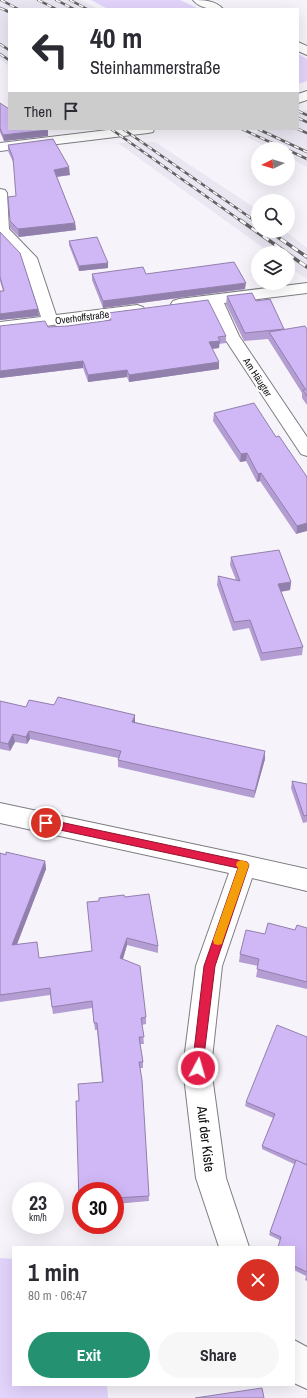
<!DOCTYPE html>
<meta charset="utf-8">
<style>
:root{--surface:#fff;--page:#f7f7f7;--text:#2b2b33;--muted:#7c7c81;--accent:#249171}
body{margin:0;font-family:"Archivo Narrow",sans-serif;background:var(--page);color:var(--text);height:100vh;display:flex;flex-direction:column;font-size:15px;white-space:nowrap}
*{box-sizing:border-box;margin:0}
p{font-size:13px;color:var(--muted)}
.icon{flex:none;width:22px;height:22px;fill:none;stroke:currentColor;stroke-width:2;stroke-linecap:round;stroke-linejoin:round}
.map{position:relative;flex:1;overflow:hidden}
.details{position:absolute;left:12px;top:1246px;width:283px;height:140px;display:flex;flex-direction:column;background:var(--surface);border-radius:0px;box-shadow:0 4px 16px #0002}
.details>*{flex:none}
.banner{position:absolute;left:8px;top:8px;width:291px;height:122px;border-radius:0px;box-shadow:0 4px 16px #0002;background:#fff;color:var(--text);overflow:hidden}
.needle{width:26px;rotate:265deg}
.buttons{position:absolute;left:251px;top:142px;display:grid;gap:8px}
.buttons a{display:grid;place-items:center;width:44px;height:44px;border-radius:50%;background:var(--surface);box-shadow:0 4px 16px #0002;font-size:20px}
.speed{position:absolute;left:12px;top:1182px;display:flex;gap:8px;font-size:20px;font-weight:700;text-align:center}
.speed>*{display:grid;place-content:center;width:52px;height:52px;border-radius:50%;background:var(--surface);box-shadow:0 4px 16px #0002;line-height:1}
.speed small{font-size:10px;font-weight:400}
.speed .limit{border:6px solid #d22;background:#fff;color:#111}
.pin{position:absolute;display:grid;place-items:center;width:34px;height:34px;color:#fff;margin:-17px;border:2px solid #fff;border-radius:50%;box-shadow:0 1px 4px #0007}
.me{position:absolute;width:44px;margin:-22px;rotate:6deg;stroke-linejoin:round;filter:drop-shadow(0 0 3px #0008)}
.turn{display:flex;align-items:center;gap:14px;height:84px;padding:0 16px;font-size:18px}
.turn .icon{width:52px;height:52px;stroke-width:2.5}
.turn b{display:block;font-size:28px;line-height:34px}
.then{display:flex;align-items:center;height:38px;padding:0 16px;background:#0003;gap:8px;font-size:15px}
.round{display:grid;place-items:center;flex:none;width:42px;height:42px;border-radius:21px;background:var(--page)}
.overview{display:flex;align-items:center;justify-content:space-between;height:68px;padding:0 16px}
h1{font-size:24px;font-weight:700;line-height:30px}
.action{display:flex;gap:8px;margin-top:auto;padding:8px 16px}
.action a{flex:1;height:46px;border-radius:24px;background:var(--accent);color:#fff;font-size:16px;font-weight:700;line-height:46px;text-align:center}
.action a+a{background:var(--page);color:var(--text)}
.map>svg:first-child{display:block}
.built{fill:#eae6f2}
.green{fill:#e3d4fc}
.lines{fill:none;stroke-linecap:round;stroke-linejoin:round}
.minor-casing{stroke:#7e7d82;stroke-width:2}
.minor{fill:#fff;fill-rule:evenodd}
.rail-far1-casing{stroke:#626164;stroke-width:2.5}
.rail-casing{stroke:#626164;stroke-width:3.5}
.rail-far1{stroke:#fff;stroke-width:1.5;stroke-dasharray:5;stroke-linecap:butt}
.rail{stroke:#fff;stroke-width:2.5;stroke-dasharray:7;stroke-linecap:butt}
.wall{fill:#b39dd3}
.shaded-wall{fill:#9280ac}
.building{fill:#d0b7f5;stroke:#9280ac}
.route{fill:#e11d48;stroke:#92132f}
.slow{fill:#f59e0b}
.labels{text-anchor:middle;stroke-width:4;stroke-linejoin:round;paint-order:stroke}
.far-street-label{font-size:10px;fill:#0f0e10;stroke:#fff}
.near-street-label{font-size:14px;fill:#0f0e10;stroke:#fff}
</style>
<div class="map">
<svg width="307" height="1398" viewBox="0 0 307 1398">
<rect width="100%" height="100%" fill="#f6f4fa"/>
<g class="built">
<path d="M0,0H80L98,9H9V66L0,59Z"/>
<path d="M307,110V167L288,157V149H271L247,137L265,129H298V113Z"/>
<path d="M155,142L258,210V231H285L307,248V279L288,266V253H270L118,143Z"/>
</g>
<g class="green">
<path d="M91,0H180L199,9H108Z"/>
<path d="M298,54L307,59V81L298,84Z"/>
<path d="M0,1258L13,1259V1385H107L108,1398H0Z"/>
</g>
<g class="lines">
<defs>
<g id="minor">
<path d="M193,0C203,0 215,0 223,9C212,9 200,9 193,0Z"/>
<path d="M298,42L307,46V55L298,51Z"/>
<path d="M307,91V100L298,103V94Z"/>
<path d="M116,129H154L153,132L148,133L0,151V143Z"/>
<path d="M0,189L5,190L7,193L9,229L37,258L56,315L137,305L143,307L145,310L143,313L0,332V322L41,317L22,259L0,236Z"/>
<path d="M307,283V293L224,303L239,336L307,437V456L301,454L223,336L209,305L179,309L173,307L171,304L173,301L179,299Z"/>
<path d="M0,803L244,855L307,869V891L252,878L222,966L211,1068L226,1178L249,1247H219L196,1178L183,1068L196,966L229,873L0,823Z"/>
<path d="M294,1340L307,1347V1389L294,1383Z"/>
</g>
</defs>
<use href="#minor" class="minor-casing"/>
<use href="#minor" class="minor"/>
<defs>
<g id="rail-far1">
<path d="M1,0L18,9"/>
<path d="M38,0L56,9"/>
<path d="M56,0L74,9"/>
<path d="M70,0L87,9"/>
<path d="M0,8L9,12"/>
<path d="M0,44L9,50"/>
<path d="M0,54L9,60"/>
<path d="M298,111L307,115"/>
<path d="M298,118L307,122"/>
<path d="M111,129L241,221"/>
<path d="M123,129L255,221"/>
<path d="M242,129L285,149"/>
<path d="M258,129L307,152"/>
<path d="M298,129L307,133"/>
<path d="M288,150L307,159"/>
</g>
<g id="rail">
<path d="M240,220L287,253"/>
<path d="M253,220L258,223"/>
<path d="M269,231L307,257"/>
<path d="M288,254L307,267"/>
</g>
</defs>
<use href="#rail-far1" class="rail-far1-casing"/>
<use href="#rail" class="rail-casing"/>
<use href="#rail-far1" class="rail-far1"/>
<use href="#rail" class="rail"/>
</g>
<g class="wall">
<path d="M0,103L9,129L48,136L4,141L0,132Z"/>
<path d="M8,145L70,175L57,177L75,223L76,230L19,237L10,228V221L16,196L14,164L8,151Z"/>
<path d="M0,232L39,316L0,320V291H3L0,281Z"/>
<path d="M69,241L108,263V268L79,271L69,245Z"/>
<path d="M92,274H146L245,289L103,308L92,280Z"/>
<path d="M227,296L256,301L270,299L284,330L307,329V405L302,398V393L268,339L244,341L226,304Z"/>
<path d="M108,313L226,336V343L219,344V348L212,349L219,369L129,382L127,377L88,382L83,368L0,378V326L48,327L68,326L108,321Z"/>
<path d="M214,413L276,437L307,477L296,534L260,481L257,482L246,461L240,462L213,421Z"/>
<path d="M231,557L291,582L290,590L281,592L303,647L302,655L261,661L249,628L233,631L217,585L218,576L236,580L230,565Z"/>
<path d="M0,701L26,707L135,722L265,759L254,798L118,767V758L30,739L27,744L15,742L10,751L0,749Z"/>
<path d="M292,781L307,784V822L303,823L291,788Z"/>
<path d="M0,853L45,861L46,869L17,944L39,958L92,951L125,897L158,946V953L127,945L123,959L146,1017V1024L142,1025L144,1044H140L143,1062V1068H140L149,1201L115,1204V1191H81V1206H79V1101L102,1082L97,1030H95L92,1008L53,1014L50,995L0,1002Z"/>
<path d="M307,928V989L256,977L258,966L239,962L240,954L265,934L295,930Z"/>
<path d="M307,1037V1281L305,1280L306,1276L294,1270V1247L269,1235L294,1164L262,1149V1146L273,1118L245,1106L246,1102Z"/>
</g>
<g class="shaded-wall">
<path d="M48,130V136L4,141L3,135Z"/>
<path d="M69,167L70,175L54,177V170Z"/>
<path d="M75,223L76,230L19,237L18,229Z"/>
<path d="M108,263V268L79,271V266Z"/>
<path d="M246,283L245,289L103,308V301Z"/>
<path d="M38,309L39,316L0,320V314Z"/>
<path d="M220,341L219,348L209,349V342Z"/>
<path d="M83,361V368L0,378V371Z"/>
<path d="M219,362V369L129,382V375Z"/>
<path d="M127,370V377L88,382V375Z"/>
<path d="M247,453L246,461L240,462L241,454Z"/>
<path d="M261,473L260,481L257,482L258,474Z"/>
<path d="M307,523V531L296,534L297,526Z"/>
<path d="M291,582L290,590L277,592L278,584Z"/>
<path d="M135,715V723L132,722Z"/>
<path d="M29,731L30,739L27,744L26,737Z"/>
<path d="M13,734L15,742L10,751L8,744Z"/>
<path d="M265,751V759L254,798L255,791Z"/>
<path d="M45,861L46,869L14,952L12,945Z"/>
<path d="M127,938V945L121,965L120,958Z"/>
</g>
<g class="building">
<path d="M0,103L9,109V129H47L48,130L3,135L0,128Z"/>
<path d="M53,139L69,167L54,170L75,223L18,229L10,221L8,197L16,196L13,158L8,145Z"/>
<path d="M0,232L20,253L38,309L0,314V291H4L0,277Z"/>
<path d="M97,237L108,263L79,266L69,241Z"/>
<path d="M234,262L246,283L103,301L92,274L143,267L146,274Z"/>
<path d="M252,293L256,301L270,299L284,329L245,333L227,296Z"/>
<path d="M208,300L226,336L218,337L220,341L209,342L219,362L129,375L127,370L88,375L83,361L0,371V326L45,321L48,327L68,326L111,320L108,313Z"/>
<path d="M305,326L307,329V396L303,390H306L269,332Z"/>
<path d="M254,403L276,437L279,436L307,477V523L297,526L261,473L258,474L247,453L241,454L214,413Z"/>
<path d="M279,550L291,582L278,584L303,647L262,653L250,620L234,622L218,576L240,581L231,557Z"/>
<path d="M58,697L135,715L132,722L265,751L255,791L118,760L121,751L29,731L26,737L13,734L8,744L0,742V701L26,707L29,700L54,705Z"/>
<path d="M292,781L307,784V815L304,816Z"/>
<path d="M6,852L45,861L12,945L37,942L39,958L92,951L87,902L99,901V898L124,895L125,897L149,894L158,946L127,938L120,958L140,966L146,1017L141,1018L144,1037H139L143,1062H139L142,1080L149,1196L115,1198V1191H81V1200L79,1201L76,1101H79L78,1084L103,1082L97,1023H94L92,1001L52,1007L50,988L0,995V853L6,855Z"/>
<path d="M268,923L295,930L297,925L307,928V982L257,969L259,959L240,954L246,930L265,934Z"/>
<path d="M277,1025L307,1037V1165L262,1146L275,1114L246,1102Z"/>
<path d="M296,1160L307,1165V1272L294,1266V1247H278L281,1237L270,1232Z"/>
<path d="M262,1388L264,1398H195Z"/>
</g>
<path class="route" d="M46,819L247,862L249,865L215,966L202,1072L198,1073L193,1072L192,1068L204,966L238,868L46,827L43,826L41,823L43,820Z"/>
<path class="slow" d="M241,860L247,862L249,865L223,940L222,944L218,945L214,944L213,940L238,868L236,865L237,862Z"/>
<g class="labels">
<g class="far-street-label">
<text transform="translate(82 317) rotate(-7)" y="4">Overhoffstraße</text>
<text transform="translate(258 377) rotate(57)" y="4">Am Häugter</text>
</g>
<g class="near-street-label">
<text transform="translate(206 1139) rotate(83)" y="5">Auf der Kiste</text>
</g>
</g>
</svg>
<div class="buttons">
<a><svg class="needle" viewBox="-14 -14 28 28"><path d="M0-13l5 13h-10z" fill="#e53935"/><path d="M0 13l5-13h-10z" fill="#7c7c81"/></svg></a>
<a><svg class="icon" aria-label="search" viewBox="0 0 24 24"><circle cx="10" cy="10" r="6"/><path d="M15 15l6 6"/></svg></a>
<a><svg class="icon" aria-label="layers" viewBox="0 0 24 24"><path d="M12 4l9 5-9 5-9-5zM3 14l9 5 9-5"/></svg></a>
</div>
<div class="speed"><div>23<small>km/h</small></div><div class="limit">30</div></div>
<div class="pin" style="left:46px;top:823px;background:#d93025"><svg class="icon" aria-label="arrive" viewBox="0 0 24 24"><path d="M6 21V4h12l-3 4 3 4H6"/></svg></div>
<svg class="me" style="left:198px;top:1068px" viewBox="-20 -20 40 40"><circle r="17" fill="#e11d48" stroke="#fff" stroke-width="3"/><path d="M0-11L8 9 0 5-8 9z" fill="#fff"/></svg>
<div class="banner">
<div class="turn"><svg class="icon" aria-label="left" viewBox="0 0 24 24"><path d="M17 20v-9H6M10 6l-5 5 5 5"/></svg><div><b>40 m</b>Steinhammerstraße</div></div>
<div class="then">Then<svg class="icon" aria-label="arrive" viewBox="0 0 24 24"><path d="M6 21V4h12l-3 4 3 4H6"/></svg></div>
</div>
<section class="details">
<div class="overview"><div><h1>1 min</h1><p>80 m · 06:47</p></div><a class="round" style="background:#d93025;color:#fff"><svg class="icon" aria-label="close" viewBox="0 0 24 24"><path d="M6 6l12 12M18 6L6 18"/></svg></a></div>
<div class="action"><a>Exit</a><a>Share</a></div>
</section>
</div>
